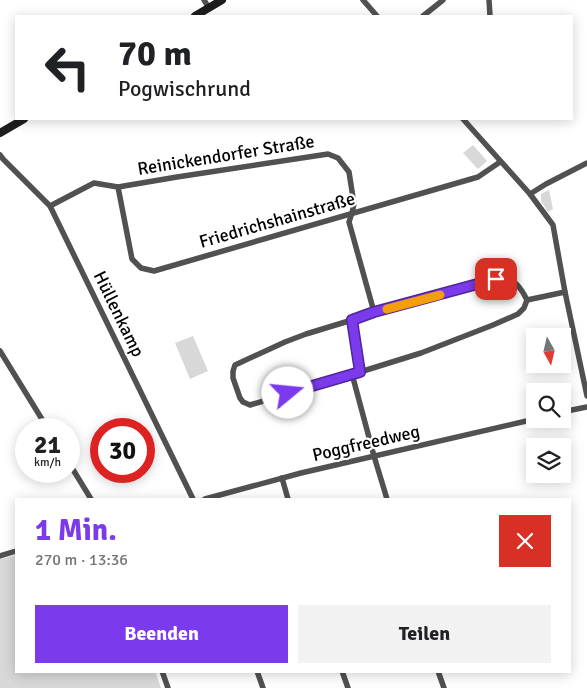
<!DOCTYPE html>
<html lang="de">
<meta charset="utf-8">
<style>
:root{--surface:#fff;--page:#f2f2f2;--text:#202124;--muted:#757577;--accent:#7c3aed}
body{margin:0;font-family:Signika,sans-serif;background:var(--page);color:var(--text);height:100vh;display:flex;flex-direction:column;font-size:19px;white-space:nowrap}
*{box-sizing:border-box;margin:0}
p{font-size:16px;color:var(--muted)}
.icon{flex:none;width:28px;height:28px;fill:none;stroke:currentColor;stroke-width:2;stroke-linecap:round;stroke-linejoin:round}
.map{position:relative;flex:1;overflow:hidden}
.drawer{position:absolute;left:15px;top:498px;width:556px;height:175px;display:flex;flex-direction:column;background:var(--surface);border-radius:0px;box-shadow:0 2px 12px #0003}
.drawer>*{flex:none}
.banner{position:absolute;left:15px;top:15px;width:558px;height:105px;border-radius:0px;box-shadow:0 2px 12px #0003;background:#fff;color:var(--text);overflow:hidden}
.needle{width:32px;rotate:172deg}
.tools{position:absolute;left:526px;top:328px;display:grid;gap:10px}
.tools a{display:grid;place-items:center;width:45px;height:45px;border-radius:0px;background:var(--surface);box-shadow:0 2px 12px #0003;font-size:25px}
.speed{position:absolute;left:15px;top:418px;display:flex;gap:10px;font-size:25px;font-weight:700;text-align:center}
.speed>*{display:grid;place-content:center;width:65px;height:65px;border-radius:50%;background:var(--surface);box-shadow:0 2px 12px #0003;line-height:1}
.speed small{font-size:12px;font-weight:400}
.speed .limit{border:8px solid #d22;background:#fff;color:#111}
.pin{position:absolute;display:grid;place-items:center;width:42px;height:42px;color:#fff;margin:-21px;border-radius:10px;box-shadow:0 2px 8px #0006}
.me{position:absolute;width:55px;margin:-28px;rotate:73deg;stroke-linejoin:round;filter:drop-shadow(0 0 4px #0008)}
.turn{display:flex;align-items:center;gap:18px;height:105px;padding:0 20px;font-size:22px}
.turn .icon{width:65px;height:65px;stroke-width:2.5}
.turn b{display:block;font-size:35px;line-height:42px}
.round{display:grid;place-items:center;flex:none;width:52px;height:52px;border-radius:0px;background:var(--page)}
.overview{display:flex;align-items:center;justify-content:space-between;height:85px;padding:0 20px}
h1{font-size:30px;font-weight:700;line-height:38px;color:var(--accent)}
.action{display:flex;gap:10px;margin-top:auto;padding:10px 20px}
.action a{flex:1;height:58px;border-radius:0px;background:var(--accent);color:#fff;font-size:20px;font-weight:700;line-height:58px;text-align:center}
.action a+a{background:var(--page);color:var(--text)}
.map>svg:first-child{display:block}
.green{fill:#d8d8d8}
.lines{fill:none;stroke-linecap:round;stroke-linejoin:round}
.street{stroke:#515151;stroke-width:5.5}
.secondary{stroke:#1e1e1e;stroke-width:8}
.route-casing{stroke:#51269a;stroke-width:12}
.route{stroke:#7c3aed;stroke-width:9}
.slow{stroke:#f59e0b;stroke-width:9}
.labels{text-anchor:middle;stroke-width:4.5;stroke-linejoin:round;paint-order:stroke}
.street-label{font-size:18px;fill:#000;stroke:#fff}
</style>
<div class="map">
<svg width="587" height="688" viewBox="0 0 587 688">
<rect width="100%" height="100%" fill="#fff"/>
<g class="green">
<path d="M473,145L487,161L478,169L463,153Z"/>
<path d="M549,190L553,209L548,212L541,201V194Z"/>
<path d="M193,336L208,371L190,379L175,343Z"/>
<path d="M16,555V671H155L161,688H0V559Z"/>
</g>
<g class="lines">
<g class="street">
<path d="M204,0L209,8"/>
<path d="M363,0L377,16"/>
<path d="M489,0L490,16"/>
<path d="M423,16L443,0"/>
<path d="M463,119L530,194L553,225L565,292L587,396"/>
<path d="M0,155L3,159L50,206L193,499"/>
<path d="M118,187L132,259L141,268L154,271L478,177L500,162"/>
<path d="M530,194L546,184L587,163"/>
<path d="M50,206L94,183L118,187L177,177L328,154L338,158L349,172L354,204L352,213L349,222L374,312"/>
<path d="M527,300L565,292"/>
<path d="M352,320L360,372L357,373"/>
<path d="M0,351L48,429"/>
<path d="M360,372L421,353L493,325L518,314L524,308L527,300C523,292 517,281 508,279C505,278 499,279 496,279L374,312L352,320L306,334L285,342L235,365L233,371V378L240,398L243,402L250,405L352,374L374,456L387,499"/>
<path d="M562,412L587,407"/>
<path d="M69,463L91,499"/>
<path d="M282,478L288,499"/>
<path d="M205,499L301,473L535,419"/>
<path d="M0,556L16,551"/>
<path d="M162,671L168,688"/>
<path d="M257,671L263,688"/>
<path d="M342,671L348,688"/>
<path d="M438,671L444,688"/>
</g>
<g class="secondary">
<path d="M195,16L222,0"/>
<path d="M0,133L24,119"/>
</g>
</g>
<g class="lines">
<defs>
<path id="route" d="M288,393L360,372L352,320L374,312L496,279"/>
</defs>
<use href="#route" class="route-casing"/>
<use href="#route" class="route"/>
<path class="slow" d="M387,309L440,295"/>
</g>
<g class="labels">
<g class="street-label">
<text transform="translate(226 155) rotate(-9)" y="6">Reinickendorfer Straße</text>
<text transform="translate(277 220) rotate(-16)" y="6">Friedrichshainstraße</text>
<text transform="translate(119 314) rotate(64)" y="6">Hüllenkamp</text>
<text transform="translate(366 443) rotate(-13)" y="6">Poggfreedweg</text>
</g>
</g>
</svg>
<div class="tools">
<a><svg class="needle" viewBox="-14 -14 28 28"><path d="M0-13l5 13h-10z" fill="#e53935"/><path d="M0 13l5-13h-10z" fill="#757577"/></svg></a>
<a><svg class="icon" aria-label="search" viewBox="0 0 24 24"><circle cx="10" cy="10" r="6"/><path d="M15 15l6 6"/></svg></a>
<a><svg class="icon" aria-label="layers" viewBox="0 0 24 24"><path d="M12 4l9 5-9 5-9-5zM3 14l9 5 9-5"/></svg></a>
</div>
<div class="speed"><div>21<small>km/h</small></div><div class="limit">30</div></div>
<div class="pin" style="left:496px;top:279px;background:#d93025"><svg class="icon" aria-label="arrive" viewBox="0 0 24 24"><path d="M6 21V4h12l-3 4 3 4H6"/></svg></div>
<svg class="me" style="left:288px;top:393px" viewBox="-20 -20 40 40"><circle r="19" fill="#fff"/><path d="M0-13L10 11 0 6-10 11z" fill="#7c3aed"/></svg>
<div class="banner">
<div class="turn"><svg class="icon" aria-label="left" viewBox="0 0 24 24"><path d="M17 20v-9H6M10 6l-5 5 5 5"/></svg><div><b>70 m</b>Pogwischrund</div></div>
</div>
<section class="drawer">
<div class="overview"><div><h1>1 Min.</h1><p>270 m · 13:36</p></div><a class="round" style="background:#d93025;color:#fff"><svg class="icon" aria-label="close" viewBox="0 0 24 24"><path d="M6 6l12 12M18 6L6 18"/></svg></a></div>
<div class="action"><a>Beenden</a><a>Teilen</a></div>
</section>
</div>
